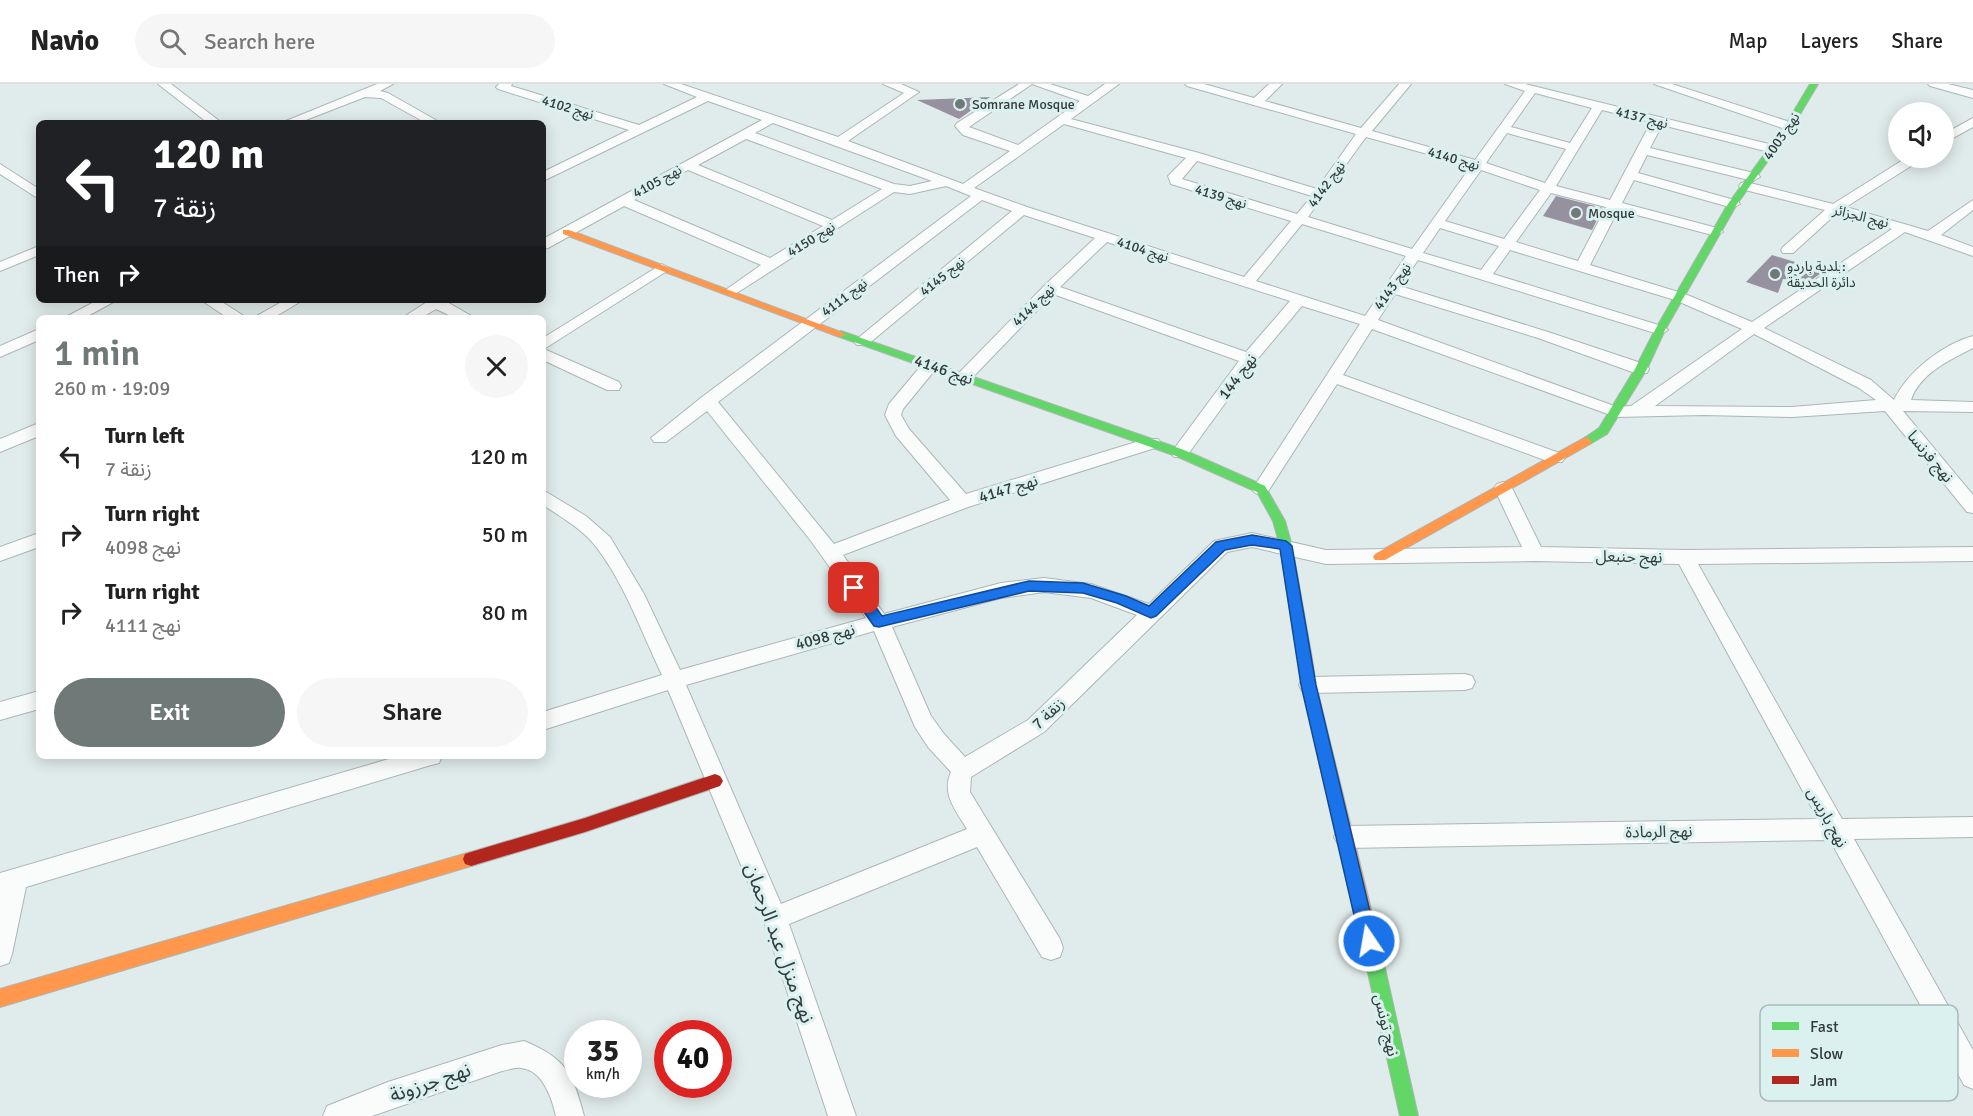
<!DOCTYPE html>
<meta charset="utf-8">
<style>
:root{--surface:#fff;--page:#f6f6f6;--text:#222;--muted:#767676;--line:#e0e0e0;--accent:#6f7978}
body{margin:0;font-family:Signika,"Noto Sans Arabic",sans-serif;background:var(--page);color:var(--text);height:100vh;display:flex;flex-direction:column;font-size:22px;white-space:nowrap}
*{box-sizing:border-box;margin:0}
p{font-size:20px;color:var(--muted)}
.icon{flex:none;width:33px;height:33px;fill:none;stroke:currentColor;stroke-width:2;stroke-linecap:round;stroke-linejoin:round}
.map{position:relative;flex:1;overflow:hidden}
.panel{position:absolute;left:36px;top:231px;width:510px;height:444px;display:flex;flex-direction:column;background:var(--surface);border-radius:9px;box-shadow:0 3px 15px #0003}
.panel>*{flex:none}
.banner{position:absolute;left:36px;top:36px;width:510px;height:183px;border-radius:9px;box-shadow:0 3px 15px #0003;background:#202124;color:#fff;overflow:hidden}
.buttons{position:absolute;left:1888px;top:18px;display:grid;gap:12px}
.buttons a{display:grid;place-items:center;width:66px;height:66px;border-radius:50%;background:var(--surface);box-shadow:0 3px 15px #0003;font-size:30px}
.speed{position:absolute;left:564px;top:936px;display:flex;gap:12px;font-size:30px;font-weight:700;text-align:center}
.speed>*{display:grid;place-content:center;width:78px;height:78px;border-radius:50%;background:var(--surface);box-shadow:0 3px 15px #0003;line-height:1}
.speed small{font-size:15px;font-weight:400}
.speed .limit{border:9px solid #d22;background:#fff;color:#111}
.pin{position:absolute;display:grid;place-items:center;width:51px;height:51px;color:#fff;margin:-26px;border-radius:12px;box-shadow:0 3px 9px #0006}
.me{position:absolute;width:66px;margin:-33px;rotate:348deg;stroke-linejoin:round;filter:drop-shadow(0 0 4px #0008)}
.turn{display:flex;align-items:center;gap:21px;height:126px;padding:0 18px;font-size:27px}
.turn .icon{width:78px;height:78px;stroke-width:2.5}
.turn b{display:block;font-size:42px;line-height:51px}
.then{display:flex;align-items:center;height:57px;padding:0 18px;background:#0003;gap:12px;font-size:22px}
.round{display:grid;place-items:center;flex:none;width:63px;height:63px;border-radius:32px;background:var(--page)}
.overview{display:flex;align-items:center;justify-content:space-between;height:102px;padding:0 18px}
h1{font-size:36px;font-weight:600;line-height:45px;color:var(--accent)}
.cta{display:flex;gap:12px;margin-top:auto;padding:12px 18px}
.cta a{flex:1;height:69px;border-radius:36px;background:var(--accent);color:#fff;font-size:24px;font-weight:600;line-height:69px;text-align:center}
.cta a+a{background:var(--page);color:var(--text)}
ul{padding:0;list-style:none}
li{display:flex;align-items:center;gap:18px;height:78px;padding:0 18px}
li div{flex:1}
li b{display:block;font-size:22px}
li em{font-style:normal}
header{display:flex;align-items:center;gap:36px;box-sizing:border-box;height:84px;padding:0 30px;background:var(--surface);border-bottom:2px solid var(--line)}
header strong{font-size:28px}
nav{display:flex;gap:33px;margin-inline-start:auto;font-size:21px}
.search{width:420px;height:54px;background:var(--page);display:flex;align-items:center;gap:15px;box-sizing:border-box;padding:0 21px;border-radius:33px;color:var(--muted);font-size:22px}
.map>svg:first-child{display:block}
.building{fill:#95919f}
.lines{fill:none;stroke-linecap:round;stroke-linejoin:round}
.street-casing{stroke:#acb6b5;stroke-width:2}
.fast-casing{stroke:#acb6b5;stroke-width:2}
.slow-casing{stroke:#acb6b5;stroke-width:2}
.jam-casing{stroke:#acb6b5;stroke-width:2}
.street{fill:#fafcfc;fill-rule:evenodd}
.fast{fill:#63d668;fill-rule:evenodd}
.slow{fill:#ff974d;fill-rule:evenodd}
.jam{fill:#b3261e;fill-rule:evenodd}
.route{fill:#1a73e8;stroke:#114b97;stroke-width:1.5}
.poi-dot{fill:#6f7978;stroke:#dbf1ef;stroke-width:2}
.labels{text-anchor:middle;stroke-width:6;stroke-linejoin:round;paint-order:stroke}
.far-poi-label{font-size:14px;fill:#323b3a;stroke:#dbf1ef;text-anchor:start}
.far-street-label{font-size:14px;fill:#323b3a;stroke:#dbf1ef}
.street-label{font-size:16px;fill:#323b3a;stroke:#dbf1ef}
.near-street-label{font-size:20px;fill:#323b3a;stroke:#dbf1ef}
.key{fill:#dbf1ef;stroke:#a8bab9;stroke-width:1.5}
.key-label{font-size:16px;fill:#323b3a}
</style>
<header>
<strong>Navio</strong>
<div class="search"><svg class="icon" aria-label="search" viewBox="0 0 24 24"><circle cx="10" cy="10" r="6"/><path d="M15 15l6 6"/></svg>Search here</div>
<nav><a>Map</a><a>Layers</a><a>Share</a></nav>
</header>
<div class="map">
<svg width="1973" height="1032" viewBox="0 0 1973 1032">
<rect width="100%" height="100%" fill="#e0eceb"/>
<g class="building">
<path d="M990,13L959,35L917,16Z"/>
<path d="M1556,112L1603,124L1592,146L1543,132Z"/>
<path d="M1772,171L1824,187L1810,197L1783,195L1778,209L1746,198Z"/>
</g>
<g class="lines">
<defs>
<g id="street">
<path d="M158,0H171L222,39H208Z"/>
<path d="M377,0H393L380,7L388,9L441,39H426L381,14L365,13L298,39H281Z"/>
<path d="M499,0H512L511,2L639,41L697,13L664,0H681L838,53L904,9L883,0H901L919,8L848,57L963,100L1010,67L963,51L955,42L957,39L1019,0H1050L1088,12L1105,0H1119L1071,35L1199,69L1317,105L1356,50L1187,2L1185,0H1204L1254,14L1269,0H1282L1265,17L1361,44L1399,0H1411L1372,47L1475,76L1525,7L1505,0H1525L1777,62L1779,65L1777,68L1773,69L1662,41L1650,64L1758,90L1760,93L1753,97L1647,71L1638,89L1738,117L1740,120L1733,124L1634,96L1622,119L1721,145L1723,148L1716,152L1618,126L1590,181L1685,210L1752,238L1892,145L1837,129L1793,169H1783L1781,166L1783,163L1825,126L1741,105L1739,102L1741,99L1746,98L1833,120L1906,74H1920L1919,77L1846,123L1928,147L1973,116V126L1941,151L1973,163V172L1905,148L1764,244L1871,296L1894,316C1907,288 1943,260 1973,252V264C1950,276 1920,289 1911,316L1973,318V328L1903,327L1973,411V429L1967,428L1885,327L1792,333L1704,331L1616,333L1372,245L1343,291L1562,370L1565,374L1562,378H1550L1337,300L1267,409L1261,411L1255,409L1252,405L1255,401L1360,240L1302,222L1255,278L1186,373H1174L1171,369L1239,277L1053,210L970,296H958L956,292L1045,201L1095,154L1024,131L867,261H857L854,258L857,255L1012,127L982,116L718,318L834,460L950,416L896,352L885,331L889,320L925,277H937L939,281L903,325L901,331L909,345L966,410L1146,355H1158L1161,359L1158,363L968,423L843,471L884,530L1001,499L1044,494L1091,500L1149,520L1214,457L1252,449L1326,466L1522,463L1494,404L1497,400L1503,398L1509,400L1512,404L1541,463L1685,466L1973,463V477L1698,480L1842,735L1973,733V753L1854,755L1973,966V1005L1964,1001L1830,756L1346,764L1338,760L1334,753L1338,746L1346,742L1818,735L1679,480L1535,477L1326,480L1252,463L1227,468L1044,648L971,693L970,708L1060,855L1063,864L1060,873L1051,876L1042,873L977,763L789,840L856,1032H828L763,834L668,606L543,646V628L662,591C642,549 625,501 597,464C584,446 561,433 543,421V406L586,432L610,453L644,510L680,586L866,534L811,457L707,327L666,358H654L651,354L702,313L971,112L946,102L910,110L894,108L732,212L725,208L727,205L761,181L624,122L548,164L543,165V155L762,36L708,17L543,97V88L629,46L498,5L496,3ZM1032,0L1080,17L1018,61L969,43ZM1535,9L1592,24L1570,59L1511,43ZM1602,26L1651,38L1610,116L1556,102ZM773,39L932,97L910,102L894,100L755,49ZM1064,40L1186,74L1168,92L1171,100L1291,137L1244,193L1027,123L974,104ZM1507,49L1566,65L1545,99L1486,79ZM1366,53L1471,82L1412,165L1308,133ZM746,55L882,105L832,136L698,81ZM1197,77L1312,112L1297,130L1182,95ZM688,86L823,142L770,174L634,116ZM1481,86L1540,106L1504,155L1445,137ZM1551,109L1606,123L1578,177L1516,158ZM1302,140L1406,172L1365,232L1256,197ZM1440,144L1499,162L1481,186L1423,169ZM1107,158L1290,217L1246,268L1060,203ZM1510,166L1675,216L1742,245L1631,322L1617,323L1378,236L1395,210L1538,254L1635,289H1647L1649,285L1647,281L1548,248L1400,202L1418,176L1655,249L1660,251L1668,246L1665,243L1493,190ZM1754,250L1859,304L1876,316L1792,323L1655,322ZM1044,508L1091,514L1137,531L1028,636L965,673L944,650L931,632L892,543L1001,514ZM874,547L915,643L928,663L951,688C941,710 956,727 967,745L781,820L686,601Z"/>
<path d="M1654,0H1672L1793,39L1795,42L1793,45H1785Z"/>
<path d="M1928,0H1948L1973,6V14L1930,2Z"/>
<path d="M1973,34V43L1944,59V50Z"/>
<path d="M0,80L39,105V115L0,90Z"/>
<path d="M39,162V171L0,187V178Z"/>
<path d="M662,180L669,184L667,187L544,265L619,298L621,302L619,306H607L543,276V254Z"/>
<path d="M98,216H117L84,234H64Z"/>
<path d="M201,216H219L247,234H228Z"/>
<path d="M285,216H303L273,234H253Z"/>
<path d="M430,216H448L447,218L475,234H455L436,225L421,234H402Z"/>
<path d="M39,245V256L0,273V262Z"/>
<path d="M39,339V352L0,368V355Z"/>
<path d="M39,449V463L0,477V463Z"/>
<path d="M1465,590L1472,592L1475,598L1472,604L1465,606L1309,609L1302,607L1299,601L1302,595L1309,593Z"/>
<path d="M39,607V625L0,636V618Z"/>
<path d="M399,672H442L439,679L431,681L26,803L12,870L9,879L0,882V789Z"/>
<path d="M524,957C566,974 573,990 584,1032H556C552,1015 543,986 521,984C516,983 508,986 502,987L372,1032H323L327,1022L388,998L502,961Z"/>
</g>
<g id="fast">
<path d="M1810,0H1818L1793,42L1737,120L1665,246L1647,285L1607,350L1590,360H1582L1580,357L1599,344L1635,285L1655,246L1728,120L1785,42Z"/>
<path d="M841,247L1184,366L1265,402L1285,437L1292,462L1311,569L1309,573H1299L1297,569L1280,462L1273,437L1257,408L1176,372L837,252L836,250Z"/>
<path d="M1371,854L1377,856L1380,862L1418,1032H1400L1362,862L1365,856Z"/>
</g>
<g id="slow">
<path d="M563,146H569L846,250L841,253L837,252L563,150Z"/>
<path d="M1586,353L1592,357L1590,360L1385,476H1375L1373,473L1375,470Z"/>
<path d="M1304,563L1309,565L1311,569L1316,601L1380,862L1377,868L1371,870L1365,868L1362,862L1302,601L1297,569L1299,565Z"/>
<path d="M471,768L477,770L479,775L477,780L471,782L0,923V905Z"/>
</g>
<path id="jam" d="M715,690L720,692L723,697L720,702L585,748L471,782L465,780L463,775L465,770L471,768L585,734Z"/>
</defs>
<use href="#street" class="street-casing"/>
<use href="#fast" class="fast-casing"/>
<use href="#slow" class="slow-casing"/>
<use href="#jam" class="jam-casing"/>
<use href="#street" class="street"/>
<use href="#fast" class="fast"/>
<use href="#slow" class="slow"/>
<use href="#jam" class="jam"/>
</g>
<path class="route" d="M1252,451L1286,457L1292,462L1316,601L1377,857L1375,863L1369,866L1363,863L1360,857L1301,601L1280,465L1252,461L1225,466L1156,532L1151,534L1117,519L1083,509L1029,507L879,543L874,542L847,504L849,500H859L882,532L1029,497L1083,499L1126,512L1149,522L1216,458Z"/>
<g class="poi-dot">
<circle cx="960" cy="20" r="6"/>
<circle cx="1576" cy="129" r="6"/>
<circle cx="1775" cy="190" r="6"/>
</g>
<g class="labels">
<g class="far-poi-label">
<text x="972" y="25">Somrane Mosque</text>
<text x="1588" y="134">Mosque</text>
<text x="1787" y="187">بلدية باردو:<tspan x="1787" dy="16">دائرة الحديقة</tspan></text>
</g>
<g class="far-street-label">
<text transform="translate(568 23) rotate(17)" y="5">نهج 4102</text>
<text transform="translate(1642 33) rotate(14)" y="5">نهج 4137</text>
<text transform="translate(1781 52) rotate(-56)" y="5">نهج 4003</text>
<text transform="translate(1454 74) rotate(16)" y="5">نهج 4140</text>
<text transform="translate(657 97) rotate(-29)" y="5">نهج 4105</text>
<text transform="translate(1326 100) rotate(-54)" y="5">نهج 4142</text>
<text transform="translate(1221 112) rotate(17)" y="5">نهج 4139</text>
<text transform="translate(1861 132) rotate(14)" y="5">نهج الجزائر</text>
<text transform="translate(811 155) rotate(-32)" y="5">نهج 4150</text>
<text transform="translate(1143 165) rotate(18)" y="5">نهج 4104</text>
<text transform="translate(942 192) rotate(-39)" y="5">نهج 4145</text>
<text transform="translate(1392 202) rotate(-55)" y="5">نهج 4143</text>
<text transform="translate(844 213) rotate(-37)" y="5">نهج 4111</text>
<text transform="translate(1033 221) rotate(-45)" y="5">نهج 4144</text>
</g>
<g class="street-label">
<text transform="translate(944 285) rotate(19)" y="6">نهج 4146</text>
<text transform="translate(1237 292) rotate(-53)" y="6">نهج 144</text>
<text transform="translate(1931 372) rotate(50)" y="6">نهج فرنسا</text>
<text transform="translate(1008 404) rotate(-17)" y="6">نهج 4147</text>
<text transform="translate(1629 472) rotate(1)" y="6">نهج حنبعل</text>
<text transform="translate(825 552) rotate(-15)" y="6">نهج 4098</text>
<text transform="translate(1048 629) rotate(-43)" y="6">زنقة 7</text>
<text transform="translate(1828 733) rotate(61)" y="6">نهج باريس</text>
<text transform="translate(1659 747) rotate(-1)" y="6">نهج الرمادة</text>
<text transform="translate(1387 941) rotate(77)" y="6">نهج تونس</text>
</g>
<g class="near-street-label">
<text transform="translate(780 859) rotate(70)" y="7">نهج منزل عبد الرحمان</text>
<text transform="translate(430 998) rotate(-19)" y="7">نهج جرزونة</text>
</g>
</g>
<rect x="1760" y="921" width="198" height="96" rx="9" class="key"/>
<rect x="1772" y="938" width="27" height="8" fill="#63d668"/>
<rect x="1772" y="965" width="27" height="8" fill="#ff974d"/>
<rect x="1772" y="992" width="27" height="8" fill="#b3261e"/>
<g class="key-label">
<text x="1810" y="948">Fast</text>
<text x="1810" y="975">Slow</text>
<text x="1810" y="1002">Jam</text>
</g>
</svg>
<div class="buttons">
<a><svg class="icon" aria-label="sound" viewBox="0 0 24 24"><path d="M4 9h4l5-4v14l-5-4H4zM17 9q2 3 0 6"/></svg></a>
</div>
<div class="speed"><div>35<small>km/h</small></div><div class="limit">40</div></div>
<div class="pin" style="left:854px;top:504px;background:#d93025"><svg class="icon" aria-label="arrive" viewBox="0 0 24 24"><path d="M6 21V4h12l-3 4 3 4H6"/></svg></div>
<svg class="me" style="left:1369px;top:857px" viewBox="-20 -20 40 40"><circle r="17" fill="#1a73e8" stroke="#fff" stroke-width="3"/><path d="M0-11L8 9 0 5-8 9z" fill="#fff"/></svg>
<div class="banner">
<div class="turn"><svg class="icon" aria-label="left" viewBox="0 0 24 24"><path d="M17 20v-9H6M10 6l-5 5 5 5"/></svg><div><b>120 m</b>زنقة 7</div></div>
<div class="then">Then<svg class="icon" aria-label="right" viewBox="0 0 24 24"><path d="M7 20v-9h11M14 6l5 5-5 5"/></svg></div>
</div>
<section class="panel">
<div class="overview"><div><h1>1 min</h1><p>260 m · 19:09</p></div><a class="round"><svg class="icon" aria-label="close" viewBox="0 0 24 24"><path d="M6 6l12 12M18 6L6 18"/></svg></a></div>
<ul>
<li><svg class="icon" aria-label="left" viewBox="0 0 24 24"><path d="M17 20v-9H6M10 6l-5 5 5 5"/></svg><div><b>Turn left</b><p>زنقة 7</p></div><em>120 m</em></li>
<li><svg class="icon" aria-label="right" viewBox="0 0 24 24"><path d="M7 20v-9h11M14 6l5 5-5 5"/></svg><div><b>Turn right</b><p>نهج 4098</p></div><em>50 m</em></li>
<li><svg class="icon" aria-label="right" viewBox="0 0 24 24"><path d="M7 20v-9h11M14 6l5 5-5 5"/></svg><div><b>Turn right</b><p>نهج 4111</p></div><em>80 m</em></li>
</ul>
<div class="cta"><a>Exit</a><a>Share</a></div>
</section>
</div>
